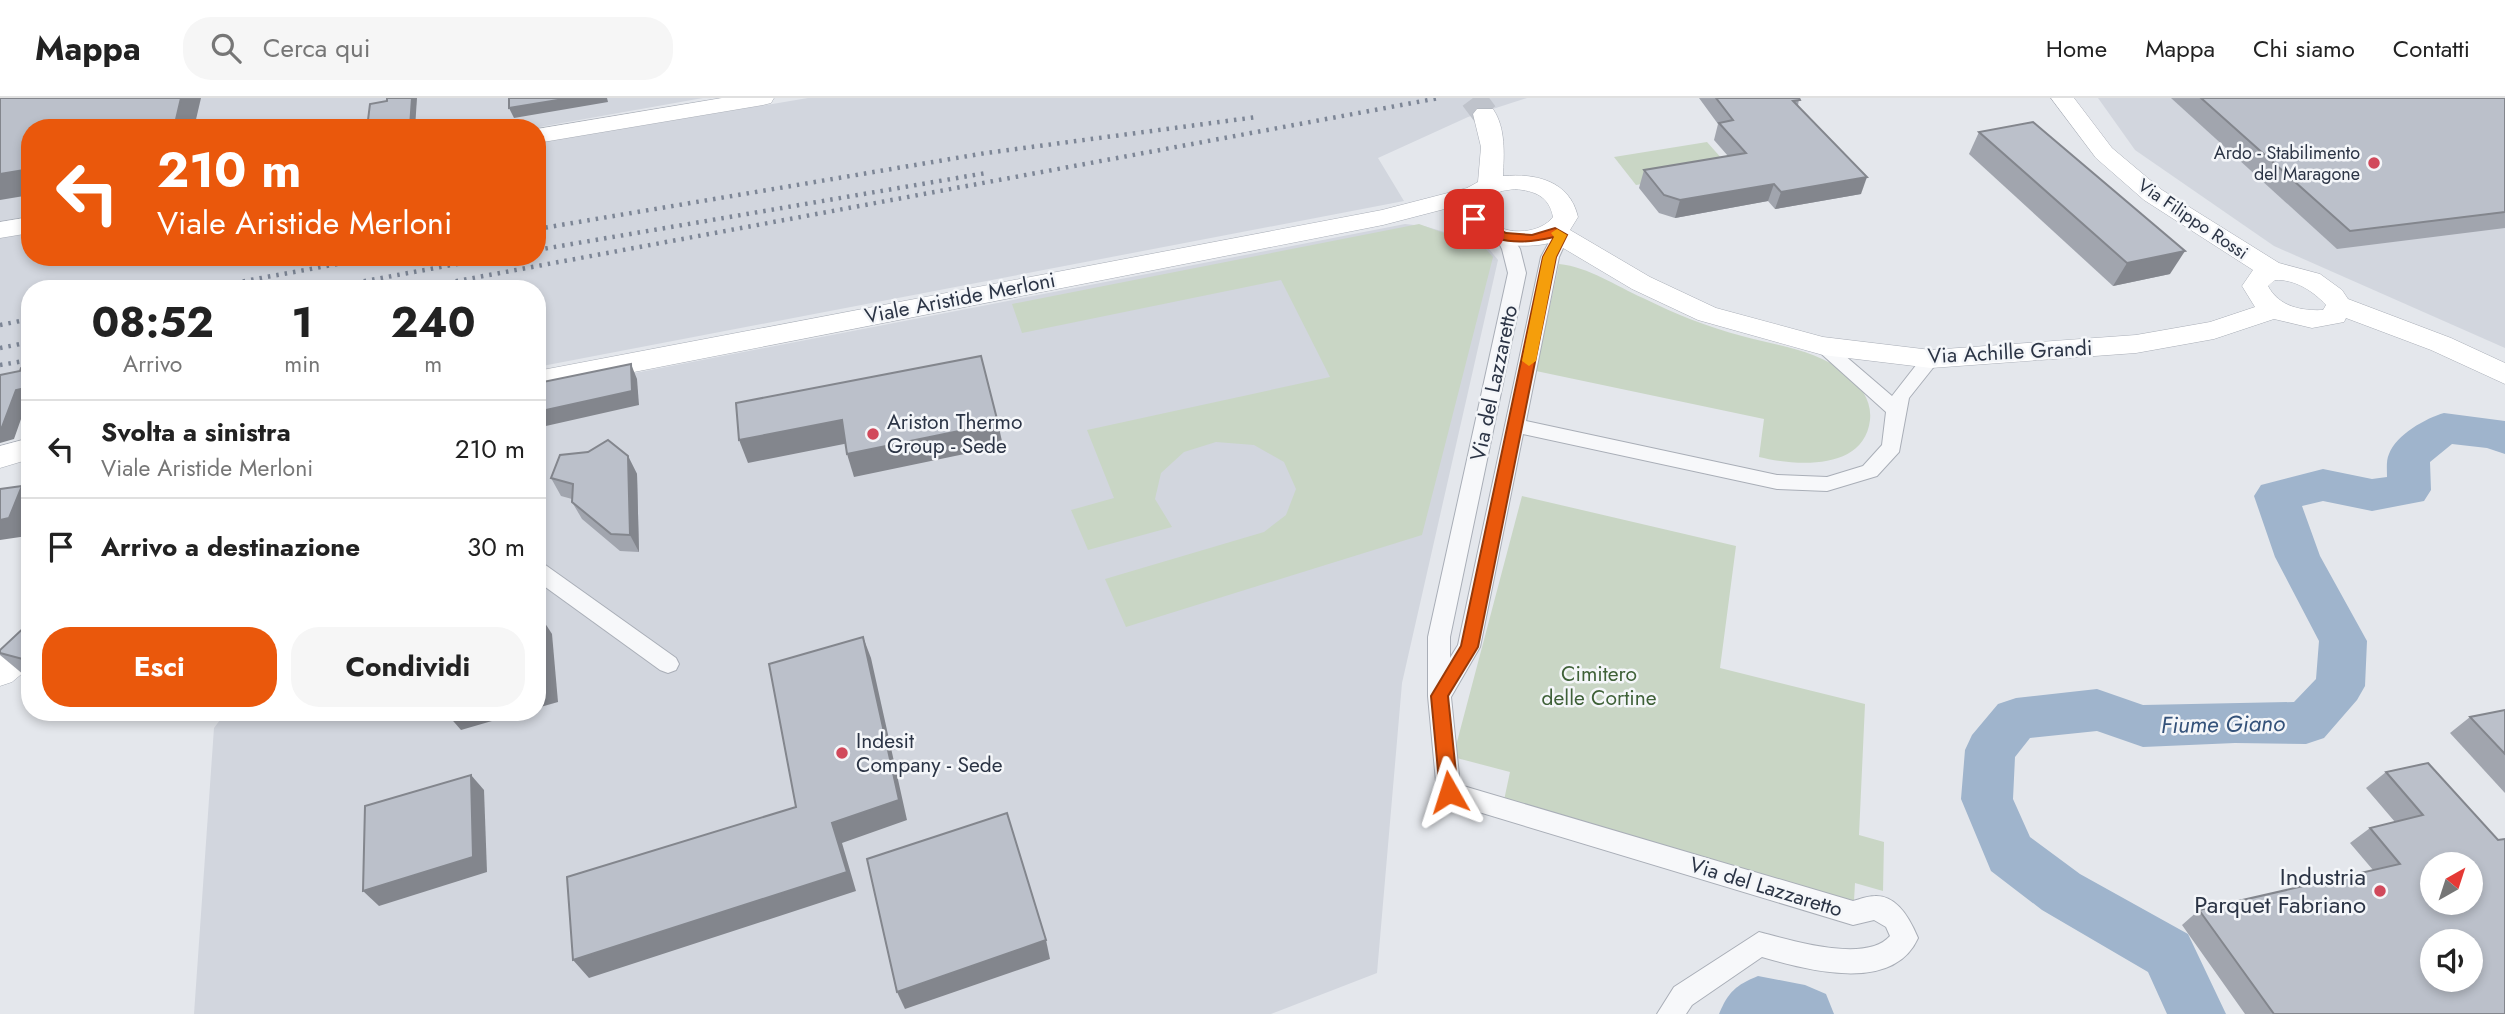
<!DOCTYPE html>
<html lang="it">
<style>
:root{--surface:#fff;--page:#f6f6f6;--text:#222;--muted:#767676;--line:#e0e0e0;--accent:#ea580c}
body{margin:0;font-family:Jost,sans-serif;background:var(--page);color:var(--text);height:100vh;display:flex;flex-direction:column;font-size:26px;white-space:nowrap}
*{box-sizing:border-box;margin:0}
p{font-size:23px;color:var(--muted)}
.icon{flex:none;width:38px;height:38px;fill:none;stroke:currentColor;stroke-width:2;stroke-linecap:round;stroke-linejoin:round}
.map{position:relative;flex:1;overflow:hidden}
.sheet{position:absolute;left:21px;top:182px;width:525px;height:441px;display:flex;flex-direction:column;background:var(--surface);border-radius:28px;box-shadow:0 4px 10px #0003}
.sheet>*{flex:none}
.guide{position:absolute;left:21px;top:21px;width:525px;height:147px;border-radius:28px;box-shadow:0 4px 10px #0003;background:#ea580c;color:#fff;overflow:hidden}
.needle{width:46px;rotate:39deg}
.buttons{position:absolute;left:2420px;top:754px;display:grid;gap:14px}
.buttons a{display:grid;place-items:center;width:63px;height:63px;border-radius:50%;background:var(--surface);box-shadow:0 4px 10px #0003;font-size:35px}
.pin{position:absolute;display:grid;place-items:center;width:60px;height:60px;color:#fff;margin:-30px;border-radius:14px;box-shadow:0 4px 10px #0006}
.me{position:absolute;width:77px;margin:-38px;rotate:354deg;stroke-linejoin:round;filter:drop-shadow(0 0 5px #0008)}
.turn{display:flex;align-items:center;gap:24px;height:147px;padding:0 21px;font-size:32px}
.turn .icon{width:91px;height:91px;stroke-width:2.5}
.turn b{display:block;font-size:49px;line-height:60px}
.eta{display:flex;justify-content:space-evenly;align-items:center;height:119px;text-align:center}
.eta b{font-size:42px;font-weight:700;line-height:49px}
.action{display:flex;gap:14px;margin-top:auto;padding:14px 21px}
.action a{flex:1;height:80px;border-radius:28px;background:var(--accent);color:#fff;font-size:28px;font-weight:700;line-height:80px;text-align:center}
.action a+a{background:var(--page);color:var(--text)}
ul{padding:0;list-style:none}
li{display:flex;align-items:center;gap:21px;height:98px;padding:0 21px;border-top:2px solid var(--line)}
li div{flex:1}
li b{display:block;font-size:26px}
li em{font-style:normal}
header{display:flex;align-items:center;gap:42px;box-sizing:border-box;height:98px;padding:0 35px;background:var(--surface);border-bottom:2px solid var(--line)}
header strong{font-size:33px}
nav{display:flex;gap:38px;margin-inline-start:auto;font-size:24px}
.search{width:490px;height:63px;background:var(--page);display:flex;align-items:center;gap:18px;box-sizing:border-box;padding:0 24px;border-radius:28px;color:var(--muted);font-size:26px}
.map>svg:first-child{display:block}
.built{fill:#d2d6de}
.green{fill:#c9d6c5}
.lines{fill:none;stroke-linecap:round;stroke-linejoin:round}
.river{fill:#9fb4cc;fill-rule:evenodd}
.secondary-tunnel{stroke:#bfc3cb;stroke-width:26;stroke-dasharray:26 13;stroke-linecap:butt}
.street-casing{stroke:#a9aeb7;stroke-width:2}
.secondary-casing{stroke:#a9aeb7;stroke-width:1}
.street{fill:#f7f8fa;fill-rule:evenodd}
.secondary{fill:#fff;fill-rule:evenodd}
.rail{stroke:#7d8696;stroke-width:4.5;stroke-dasharray:2.5 6;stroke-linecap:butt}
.wall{fill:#a1a5ae}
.shaded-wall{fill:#83868d}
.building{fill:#bbc0ca;stroke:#83868d;stroke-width:2;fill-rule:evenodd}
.route{fill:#ea580c;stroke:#983908;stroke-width:2}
.slow{fill:#f59e0b}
.poi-dot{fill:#d1495b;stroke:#f4f6f9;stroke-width:2.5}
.labels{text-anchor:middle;stroke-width:5;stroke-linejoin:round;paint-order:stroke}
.far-poi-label{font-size:18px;fill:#2b3445;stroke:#f4f6f9;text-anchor:end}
.far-street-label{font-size:18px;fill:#2b3445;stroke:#f4f6f9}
.street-label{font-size:21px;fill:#2b3445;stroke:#f4f6f9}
.poi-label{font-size:21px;fill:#2b3445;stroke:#f4f6f9;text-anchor:start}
.park-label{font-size:21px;fill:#3f6138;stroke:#f4f6f9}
.water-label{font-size:23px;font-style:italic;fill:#34527a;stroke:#f4f6f9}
.near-poi-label{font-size:24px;fill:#2b3445;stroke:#f4f6f9;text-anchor:end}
</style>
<header>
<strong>Mappa</strong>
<div class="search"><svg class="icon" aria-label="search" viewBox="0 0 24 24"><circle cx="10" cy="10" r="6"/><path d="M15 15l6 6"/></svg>Cerca qui</div>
<nav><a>Home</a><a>Mappa</a><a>Chi siamo</a><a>Contatti</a></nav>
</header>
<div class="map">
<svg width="2505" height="916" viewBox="0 0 2505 916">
<rect width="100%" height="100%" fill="#e4e7ec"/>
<g class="built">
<path d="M0,0H703L534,30H30V118L0,124Z"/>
<path d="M808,0H1527L1468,19L1378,60L1404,103L537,269V191H30V274L0,280V137L30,132V159H537V45Z"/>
<path d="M2098,0H2505V250L2274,148L2135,52Z"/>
<path d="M1405,126L1424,128L1465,140L1489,151L1498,162L1402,585L1377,875L1271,916H194L214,630L226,614H537V294Z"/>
</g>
<g class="green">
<path d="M1707,44L1731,71L1636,87L1614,59Z"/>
<path d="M1419,126L1485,150L1493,159L1422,437L1126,529L1105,481L1264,434L1286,417L1296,391L1284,364L1254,347L1216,344L1184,354L1161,375L1155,401L1172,429L1088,452L1071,412L1114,400L1087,332L1330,279L1281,182L1022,235L1012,206Z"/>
<path d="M1559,166C1589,169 1616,188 1643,200C1675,216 1708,229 1742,238C1778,248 1817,252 1847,276C1861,288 1872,303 1870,322C1864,373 1796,368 1759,359L1764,321L1536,273Z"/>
<path d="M1522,398L1736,448L1720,570L1865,606L1859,737L1884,744L1883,793L1855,785L1854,803L1503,707L1510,674L1453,659Z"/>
</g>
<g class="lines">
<g class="river">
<path d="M2444,315L2505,323V356L2487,350L2452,346L2430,364L2431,392L2424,403L2372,413L2323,403L2302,408L2320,458L2367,543L2365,588L2357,602L2324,640L2306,646L2235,645L2143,649L2097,633L2030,640L2015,659L2013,701L2030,739L2080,776L2188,836L2226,916H2167L2148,874L2042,812L1991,773L1961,701L1965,652L1972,637L1998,606L2016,600L2097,591L2143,607L2294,604L2316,581L2319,543L2275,459L2254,398L2261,387L2323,371L2372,381L2387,379C2387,372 2386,362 2389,356C2396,337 2426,320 2444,315Z"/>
<path d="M1758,878L1805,887L1826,896L1834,916H1719C1728,894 1736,887 1758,878Z"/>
</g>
<path class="secondary-tunnel" d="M1473,0L1485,16"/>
<defs>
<g id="street">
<path d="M1561,132L1569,137L1559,159L1526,323L1777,377L1827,379L1863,368L1882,347L1886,314L1817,252L1814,248L1817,244H1829L1892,298L1924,257H1938L1940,261L1909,300L1899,354L1877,378L1827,393L1777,391L1523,336L1480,549L1451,599L1460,687L1853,803C1860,801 1868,798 1875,798C1898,797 1911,823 1918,840C1893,896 1807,872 1762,859L1692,907L1686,916H1657L1674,889L1759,834C1790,842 1866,866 1890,838L1886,829L1874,822L1853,827L1449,705L1441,701L1437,694L1428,598V539L1508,175L1502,151L1496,139L1498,135H1510L1520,151L1526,175L1450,539V560L1458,547L1541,159L1555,133Z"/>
<path d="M537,464L544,466L676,560L679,566L676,572L668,575L660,572L537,483Z"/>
</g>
<g id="secondary">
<path d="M722,0H774L771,5L763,7L537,45V31Z"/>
<path d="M2051,0H2074L2112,50L2162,92L2279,165L2320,176L2342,192L2348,201L2451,240L2505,265V286L2431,252L2346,220L2344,224L2312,230L2274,221L2214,241L2136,255L1931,270L1823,257L1698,222L1632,191L1553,144C1526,153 1454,148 1460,107L1383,127L537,293V273L1382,112L1467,90L1478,84L1481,49L1473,16L1477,11H1493C1506,30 1504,56 1503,78C1536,75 1570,83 1578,119L1570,132L1650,179L1716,210L1823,239L1931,252L2136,237L2210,224L2255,209L2242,188L2253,172L2144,102L2096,60ZM1515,91C1535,93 1549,98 1553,119C1535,143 1475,137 1487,99L1502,93ZM2275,182C2295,181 2313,193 2326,207L2323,212C2302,213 2279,209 2268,188Z"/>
<path d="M30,119V135L0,140V124Z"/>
<path d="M30,340V361L0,370V348Z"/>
<path d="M30,536V569L12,584L0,588V554L18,539Z"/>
</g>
</defs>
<use href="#street" class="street-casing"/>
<use href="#secondary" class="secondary-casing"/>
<use href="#street" class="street"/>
<use href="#secondary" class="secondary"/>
<g class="rail">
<path d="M537,131L986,55L1257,19"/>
<path d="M537,152L986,75"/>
<path d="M201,191L376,159"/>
<path d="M322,191L495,159"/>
<path d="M414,191L1439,0"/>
<path d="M0,227L30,221"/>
<path d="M0,250L30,244"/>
<path d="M0,267L30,262"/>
</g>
</g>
<g class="wall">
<path d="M1699,0H1799L1798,8L1861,96L1775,111L1768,103L1675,120L1659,115L1639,90L1644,72L1728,58L1714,42L1718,26Z"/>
<path d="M2171,0H2505V130L2337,151Z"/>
<path d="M1979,34L2170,176L2113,188L1969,56Z"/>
<path d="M628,358L637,376L639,454L620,453L582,421L572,404V401L561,398L551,380Z"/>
<path d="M30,524V582L0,557V552Z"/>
<path d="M2505,612V695L2450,635L2470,619Z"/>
<path d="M2428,665L2505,916H2245L2182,827L2199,812L2373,772L2350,745L2370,730L2395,724L2366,690L2386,674Z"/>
</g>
<g class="shaded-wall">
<path d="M181,0H201L194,30H174Z"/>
<path d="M412,0H417L415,30H406Z"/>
<path d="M570,0H607L608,4L514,20L509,10Z"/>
<path d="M30,71V97L0,102V76Z"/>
<path d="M1867,79L1861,96L1775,111L1781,94Z"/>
<path d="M1774,86L1768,103L1675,120L1680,102Z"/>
<path d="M2185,153L2170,176L2113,188L2127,165Z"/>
<path d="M631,266L637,281L639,307L537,330V314Z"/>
<path d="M30,289V304H27L14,341L0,345V330L16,292Z"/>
<path d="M842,322L849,345L748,365L739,342Z"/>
<path d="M998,325L1003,348L854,379L847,356Z"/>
<path d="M628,358L637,376L639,454L630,437Z"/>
<path d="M22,388L30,396V430L27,438L0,442V422Z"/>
<path d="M541,519L552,536L558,604L537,610V590Z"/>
<path d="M863,539L871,560L907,722L842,745L856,793L589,880L573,862L832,725Z"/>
<path d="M454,614H523L461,632L447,616Z"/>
<path d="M471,677L484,692L487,774L379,808L363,793Z"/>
<path d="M1046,842L1050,861L905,911L897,894Z"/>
</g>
<g class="building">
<path d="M0,0H181L174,30H30V71L0,76Z"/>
<path d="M387,0H412L410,29L367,30L370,6L387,3Z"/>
<path d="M509,0H570L509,10Z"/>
<path d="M1716,0H1799L1800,2L1793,3L1867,79L1781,94L1774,86L1680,102L1664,97L1644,72L1746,55L1719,25L1733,22Z"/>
<path d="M2201,0H2505V114L2350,133Z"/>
<path d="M2033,24L2185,153L2127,165L1979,34Z"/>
<path d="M981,258L998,325L847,356L842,322L739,342L736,305Z"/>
<path d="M631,266L632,293L537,314L538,285Z"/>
<path d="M30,268V289L16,292L2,329L0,330V277L20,273L21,270Z"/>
<path d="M608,342L628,358L630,437L611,436L572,404L573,386L551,380L560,357L588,354Z"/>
<path d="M22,388L9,420L0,422V391Z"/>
<path d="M541,519L546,588L537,590V520Z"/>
<path d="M30,524V563L0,555V552Z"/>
<path d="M863,539L899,702L832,725L847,774L573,862L567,779L796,709L769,566Z"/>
<path d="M2505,612V656L2470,619Z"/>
<path d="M2428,665L2498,742L2505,741V916H2274L2199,812L2400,766L2370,730L2423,717L2386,674ZM2432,766H2471V805H2432ZM2432,844H2471V882H2432Z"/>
<path d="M471,677L473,759L363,793L365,708Z"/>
<path d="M1007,715L1046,842L897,894L867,761Z"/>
</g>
<path class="route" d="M1474,117L1506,135L1532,137L1555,130L1567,137L1556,159L1478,549L1448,598L1458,694L1455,699L1449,702L1442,699L1440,694L1431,598L1461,548L1543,159L1554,139C1524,146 1490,148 1468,121Z"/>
<path class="slow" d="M1557,131L1567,137L1556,159L1536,263L1529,268L1522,263L1543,159L1554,139L1551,135Z"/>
<g class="poi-dot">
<circle cx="2374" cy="65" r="7"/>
<circle cx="873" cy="336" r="7"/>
<circle cx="842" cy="655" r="7"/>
<circle cx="2380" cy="793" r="7"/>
</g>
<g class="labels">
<g class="far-poi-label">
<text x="2360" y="61">Ardo - Stabilimento<tspan x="2360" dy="21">del Maragone</tspan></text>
</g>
<g class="far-street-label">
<text transform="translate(2193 121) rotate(34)" y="6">Via Filippo Rossi</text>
</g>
<g class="street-label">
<text transform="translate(960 200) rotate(-11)" y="7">Viale Aristide Merloni</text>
<text transform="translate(2010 254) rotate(-3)" y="7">Via Achille Grandi</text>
<text transform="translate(1494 285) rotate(-78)" y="7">Via del Lazzaretto</text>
<text transform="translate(1766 789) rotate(17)" y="7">Via del Lazzaretto</text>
</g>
<g class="poi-label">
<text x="887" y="331">Ariston Thermo<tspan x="887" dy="24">Group - Sede</tspan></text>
<text x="856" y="650">Indesit<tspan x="856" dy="24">Company - Sede</tspan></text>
</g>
<g class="park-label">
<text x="1599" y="583">Cimitero<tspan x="1599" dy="24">delle Cortine</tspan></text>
</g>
<g class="water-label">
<text transform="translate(2223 626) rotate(-1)" y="8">Fiume Giano</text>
</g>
<g class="near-poi-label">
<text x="2366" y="787">Industria<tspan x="2366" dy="28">Parquet Fabriano</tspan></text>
</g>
</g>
</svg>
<div class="buttons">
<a><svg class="needle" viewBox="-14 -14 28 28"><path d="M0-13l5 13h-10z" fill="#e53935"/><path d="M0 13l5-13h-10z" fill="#767676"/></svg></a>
<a><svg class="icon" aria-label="sound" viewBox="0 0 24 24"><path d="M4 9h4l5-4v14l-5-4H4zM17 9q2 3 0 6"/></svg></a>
</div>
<div class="pin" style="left:1474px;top:121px;background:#d93025"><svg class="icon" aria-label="arrive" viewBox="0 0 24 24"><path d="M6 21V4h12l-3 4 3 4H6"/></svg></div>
<svg class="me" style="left:1449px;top:694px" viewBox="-20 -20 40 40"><path d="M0-17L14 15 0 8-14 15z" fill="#ea580c" stroke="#fff" stroke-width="4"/></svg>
<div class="guide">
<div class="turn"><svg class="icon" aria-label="left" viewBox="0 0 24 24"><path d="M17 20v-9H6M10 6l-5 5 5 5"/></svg><div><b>210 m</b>Viale Aristide Merloni</div></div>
</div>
<section class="sheet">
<div class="eta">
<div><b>08:52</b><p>Arrivo</p></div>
<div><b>1</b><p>min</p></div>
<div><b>240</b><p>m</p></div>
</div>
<ul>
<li><svg class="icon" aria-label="left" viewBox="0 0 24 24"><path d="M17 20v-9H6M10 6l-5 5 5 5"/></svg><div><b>Svolta a sinistra</b><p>Viale Aristide Merloni</p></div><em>210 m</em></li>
<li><svg class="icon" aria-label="arrive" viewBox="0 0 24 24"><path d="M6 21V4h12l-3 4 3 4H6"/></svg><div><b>Arrivo a destinazione</b></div><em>30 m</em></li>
</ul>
<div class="action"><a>Esci</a><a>Condividi</a></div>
</section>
</div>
